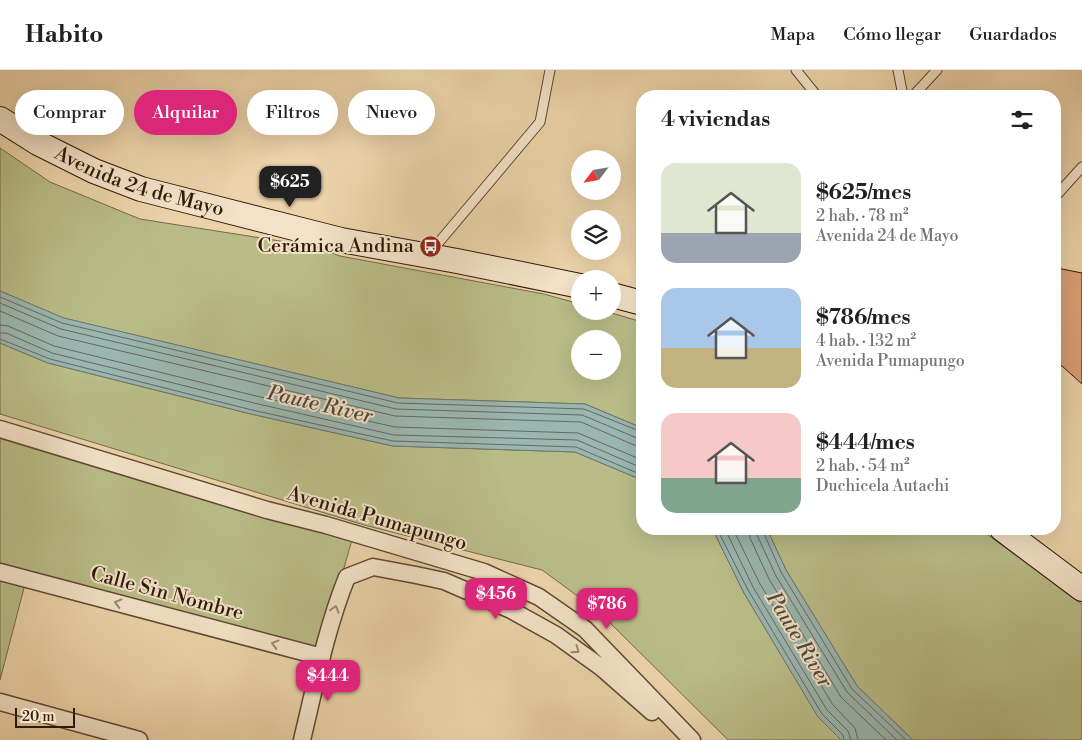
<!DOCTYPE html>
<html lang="es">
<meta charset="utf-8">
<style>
body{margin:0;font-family:"Libre Bodoni",serif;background:#f6f6f6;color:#202124;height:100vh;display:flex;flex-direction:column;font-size:19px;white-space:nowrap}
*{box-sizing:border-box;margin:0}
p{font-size:16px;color:#757577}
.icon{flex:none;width:28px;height:28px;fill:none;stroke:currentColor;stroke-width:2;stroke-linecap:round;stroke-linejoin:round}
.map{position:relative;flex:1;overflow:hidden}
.side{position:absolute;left:636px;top:20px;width:425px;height:445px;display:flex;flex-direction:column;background:#fff;border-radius:20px;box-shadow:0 5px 20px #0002}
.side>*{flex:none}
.banner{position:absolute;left:15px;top:20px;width:475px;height:45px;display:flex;gap:10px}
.needle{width:32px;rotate:239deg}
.fabs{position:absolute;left:571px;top:80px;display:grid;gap:10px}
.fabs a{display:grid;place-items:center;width:50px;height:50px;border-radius:50%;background:#fff;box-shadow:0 5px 20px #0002;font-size:25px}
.scale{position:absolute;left:15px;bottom:12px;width:60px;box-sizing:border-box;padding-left:5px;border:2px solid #31190b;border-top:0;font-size:14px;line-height:18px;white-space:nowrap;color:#31190b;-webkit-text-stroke:4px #f3e2c7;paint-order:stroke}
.price{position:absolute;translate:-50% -42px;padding:0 11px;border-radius:10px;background:#db2777;color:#fff;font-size:16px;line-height:32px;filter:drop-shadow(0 1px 2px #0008)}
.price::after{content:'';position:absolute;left:50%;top:30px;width:15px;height:11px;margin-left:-8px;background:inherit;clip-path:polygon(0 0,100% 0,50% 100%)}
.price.current{background:#222;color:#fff}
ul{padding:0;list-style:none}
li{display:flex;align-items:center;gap:15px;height:125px;padding:0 25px}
li span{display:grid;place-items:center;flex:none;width:140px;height:100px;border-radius:15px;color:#555}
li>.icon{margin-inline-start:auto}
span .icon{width:60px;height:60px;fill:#fffc;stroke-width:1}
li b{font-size:21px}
h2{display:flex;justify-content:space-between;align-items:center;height:60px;padding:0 25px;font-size:21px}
.pill{padding:0 18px;border-radius:22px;background:#fff;box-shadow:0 5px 20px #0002;font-size:18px;line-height:45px}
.pill.current{background:#db2777;color:#fff}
header{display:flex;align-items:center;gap:30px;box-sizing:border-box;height:70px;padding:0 25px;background:#fff;border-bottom:1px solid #e0e0e0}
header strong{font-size:24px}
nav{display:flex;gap:28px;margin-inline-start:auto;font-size:18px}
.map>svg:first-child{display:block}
.green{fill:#b9bc87;stroke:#756a49;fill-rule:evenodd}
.water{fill:#9ab6b0;stroke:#70776e}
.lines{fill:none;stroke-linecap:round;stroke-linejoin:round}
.shore{stroke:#66685e;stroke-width:1}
.building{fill:#dc9f74;stroke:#31190b}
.service-casing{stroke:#604832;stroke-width:11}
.minor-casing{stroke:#604832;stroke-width:19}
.secondary-casing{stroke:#31190b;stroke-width:26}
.service{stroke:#f3e2c7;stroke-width:9}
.minor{stroke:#f3e2c7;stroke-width:16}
.secondary{stroke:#f3e2c7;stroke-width:24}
.oneway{stroke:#9c8872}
.labels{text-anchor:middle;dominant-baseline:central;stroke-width:4;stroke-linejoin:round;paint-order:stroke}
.street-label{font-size:20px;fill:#31190b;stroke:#f3e2c7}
.poi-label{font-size:20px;fill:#31190b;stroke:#f3e2c7;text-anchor:end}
.water-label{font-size:21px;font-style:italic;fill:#50483d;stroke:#f3e2c7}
</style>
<header>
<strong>Habito</strong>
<nav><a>Mapa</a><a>Cómo llegar</a><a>Guardados</a></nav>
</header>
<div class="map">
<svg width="1082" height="670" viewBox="0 0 1082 670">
<rect width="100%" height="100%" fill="#ecd3a9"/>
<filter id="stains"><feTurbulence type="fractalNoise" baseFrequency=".004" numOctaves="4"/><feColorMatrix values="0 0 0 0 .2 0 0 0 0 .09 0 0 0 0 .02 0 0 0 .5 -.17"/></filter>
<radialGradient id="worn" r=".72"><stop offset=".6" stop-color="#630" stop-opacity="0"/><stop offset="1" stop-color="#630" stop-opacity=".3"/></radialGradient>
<path class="green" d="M0,78L50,112L140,149L312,176L340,186L544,224L580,234V241H605L642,252V358L585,334L399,328L63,248L0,221ZM580,269H612V301H580Z
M0,273L48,293L251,344L393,376L575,382L642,410V459H710L714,462L744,523L816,643L842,670H728L598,541L542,500L364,455L0,344Z
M0,360L353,466L320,583L0,496Z
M767,459H980L1082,534V670H913L857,616L786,500Z
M0,507L25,514L0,610Z"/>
<path class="water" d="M0,221L64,248L399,328L585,334L642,358V410L575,382L393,376L251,344L48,293L0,273Z
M710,459H767L786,500L857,616L913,670H841L818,647L744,523L714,462Z"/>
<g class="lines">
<path class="shore" d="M0,227L62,253L398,333L584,339L642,362
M0,233L61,259L396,339L582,345L637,368L642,369
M0,241L58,266L395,346L581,352L634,375L642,376
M0,255L8,256L54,276L256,326L395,357L578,363L642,390
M0,263H6L52,283L254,333L394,365L577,370L642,398
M0,269L50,289L252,340L393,371L576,377L642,405
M717,459L748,520L822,644L843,665L844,670
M725,459L753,517L827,640L848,661L851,670
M733,459L760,514L833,635L855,658L858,670
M749,459L750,468L769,509L841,627L886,670
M756,459L757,465L776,506L847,622L897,670
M762,459L781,502L852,619L906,670"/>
</g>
<path class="building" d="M1057,198L1082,203V314L1062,296L1055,295V212Z"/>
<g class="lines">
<defs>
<path id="service" d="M796,0L817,26
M898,0L903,26
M913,26L937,0
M1055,127L1082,97
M429,184L540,52L550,0"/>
<path id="minor" d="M0,359L267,440L326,455L484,502L539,527L585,559L692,670
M0,502L322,587
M0,632L139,670
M302,670C315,616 326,559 347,507L373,497L416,505L444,511L511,540L556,565L602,598L652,642"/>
<g id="secondary">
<path id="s1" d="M0,49L38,73L94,101L141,119L341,170L457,191L580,216"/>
<path d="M612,225L642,233"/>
<path d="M1002,459L1082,519"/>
</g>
</defs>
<use href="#service" class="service-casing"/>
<use href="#minor" class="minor-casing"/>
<use href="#secondary" class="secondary-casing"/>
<use href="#service" class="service"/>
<use href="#minor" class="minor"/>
<use href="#secondary" class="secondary"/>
</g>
<defs><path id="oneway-chevron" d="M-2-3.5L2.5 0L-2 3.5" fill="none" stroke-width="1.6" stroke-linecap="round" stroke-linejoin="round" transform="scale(1.25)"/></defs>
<g class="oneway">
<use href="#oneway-chevron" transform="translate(118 533) rotate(-165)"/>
<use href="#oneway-chevron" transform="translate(335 539) rotate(-74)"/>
<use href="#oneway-chevron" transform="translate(275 574) rotate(-165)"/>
<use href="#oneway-chevron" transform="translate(576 580) rotate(35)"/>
</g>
<defs>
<symbol id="bus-disc" viewBox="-11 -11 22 22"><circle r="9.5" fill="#8f2418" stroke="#f3e2c7"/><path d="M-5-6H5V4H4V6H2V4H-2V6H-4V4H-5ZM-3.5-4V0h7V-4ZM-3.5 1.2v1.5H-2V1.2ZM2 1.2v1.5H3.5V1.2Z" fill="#fff"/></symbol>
</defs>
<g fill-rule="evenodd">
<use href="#bus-disc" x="418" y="164" width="25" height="25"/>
</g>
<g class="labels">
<g class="street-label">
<text stroke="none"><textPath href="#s1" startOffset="154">Avenida 24 de Mayo</textPath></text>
<text transform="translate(377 449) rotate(16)">Avenida Pumapungo</text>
<text transform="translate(167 524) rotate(15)">Calle Sin Nombre</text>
</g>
<g class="poi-label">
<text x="414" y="176">Cerámica Andina</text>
</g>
<g class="water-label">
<text transform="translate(320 335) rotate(13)">Paute River</text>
<text transform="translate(799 570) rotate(59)">Paute River</text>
</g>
</g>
<rect width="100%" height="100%" filter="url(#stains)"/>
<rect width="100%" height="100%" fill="url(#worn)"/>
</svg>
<div class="fabs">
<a><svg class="needle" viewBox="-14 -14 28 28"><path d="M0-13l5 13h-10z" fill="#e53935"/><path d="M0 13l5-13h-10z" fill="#757577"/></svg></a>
<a><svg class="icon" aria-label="layers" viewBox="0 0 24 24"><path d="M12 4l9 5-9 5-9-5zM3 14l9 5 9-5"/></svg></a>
<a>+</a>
<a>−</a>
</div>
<div class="scale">20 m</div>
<b class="price current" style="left:290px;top:138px">$625</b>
<b class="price" style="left:496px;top:550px">$456</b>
<b class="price" style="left:607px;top:560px">$786</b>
<b class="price" style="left:328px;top:632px">$444</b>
<div class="banner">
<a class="pill">Comprar</a>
<a class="pill current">Alquilar</a>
<a class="pill">Filtros</a>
<a class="pill">Nuevo</a>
</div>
<section class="side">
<h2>4 viviendas<svg class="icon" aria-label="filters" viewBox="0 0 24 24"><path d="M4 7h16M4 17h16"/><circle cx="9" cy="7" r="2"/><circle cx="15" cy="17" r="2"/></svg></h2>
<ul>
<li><span style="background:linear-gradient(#dfe7d0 70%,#9aa5b1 0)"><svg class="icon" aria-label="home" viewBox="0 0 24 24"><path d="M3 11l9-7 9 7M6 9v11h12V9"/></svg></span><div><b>$625/mes</b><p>2 hab. · 78 m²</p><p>Avenida 24 de Mayo</p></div></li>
<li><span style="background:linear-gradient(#a9c7e8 60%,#c2b280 0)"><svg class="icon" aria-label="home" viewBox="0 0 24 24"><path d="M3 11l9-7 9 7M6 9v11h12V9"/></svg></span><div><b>$786/mes</b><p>4 hab. · 132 m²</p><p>Avenida Pumapungo</p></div></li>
<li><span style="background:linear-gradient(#f6c9c9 65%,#7fa58c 0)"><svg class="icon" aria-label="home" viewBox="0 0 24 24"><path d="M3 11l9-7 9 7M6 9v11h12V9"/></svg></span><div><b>$444/mes</b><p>2 hab. · 54 m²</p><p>Duchicela Autachi</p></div></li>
</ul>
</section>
</div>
